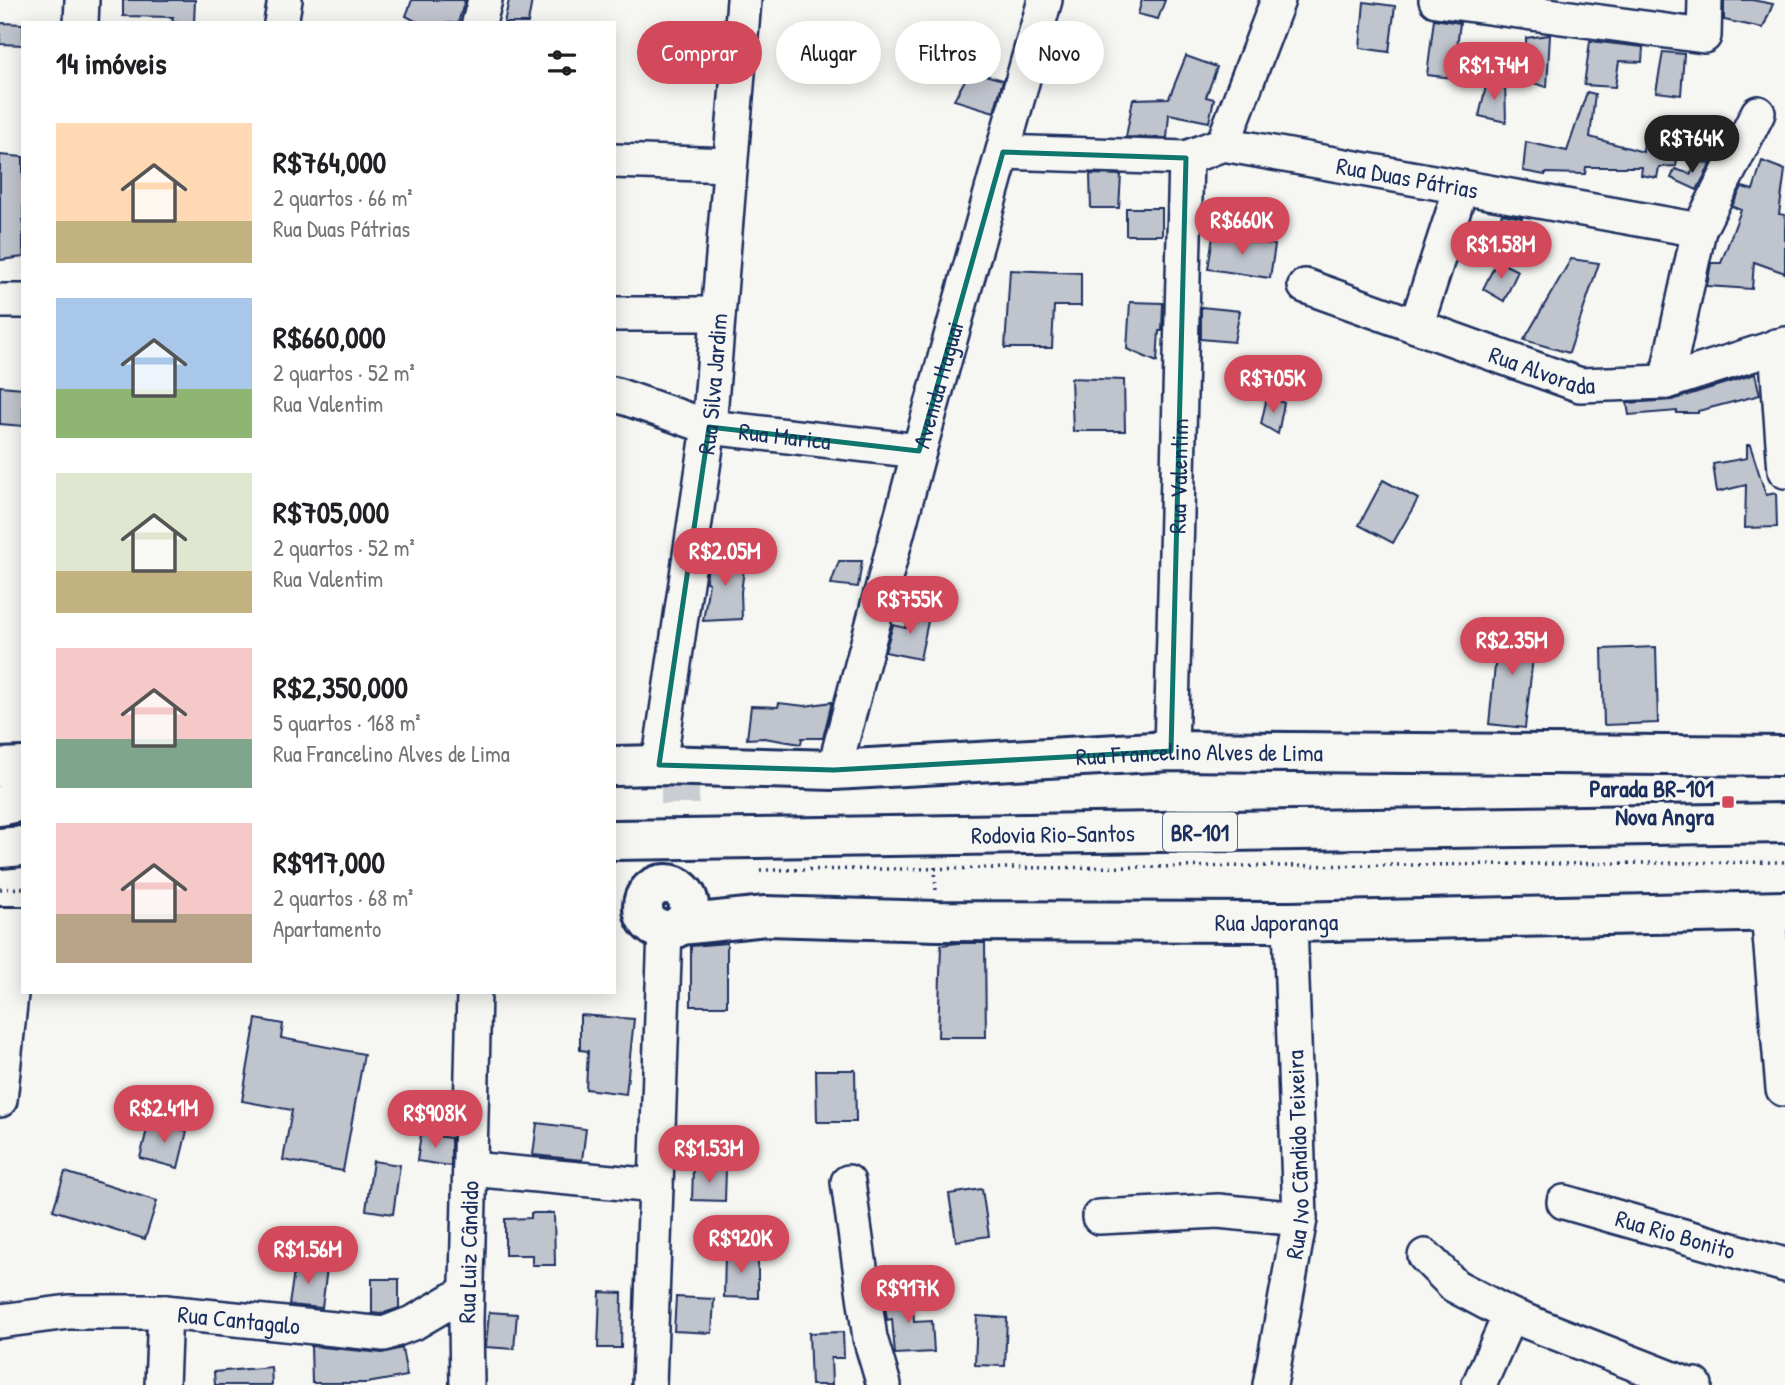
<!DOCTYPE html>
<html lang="pt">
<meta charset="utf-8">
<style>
body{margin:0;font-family:"Patrick Hand",sans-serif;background:#f6f6f6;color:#202124;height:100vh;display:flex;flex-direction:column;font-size:26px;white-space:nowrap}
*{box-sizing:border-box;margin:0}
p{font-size:23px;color:#757577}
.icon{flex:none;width:38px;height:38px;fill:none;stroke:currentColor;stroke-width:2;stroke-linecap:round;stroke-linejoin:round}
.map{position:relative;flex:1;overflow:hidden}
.details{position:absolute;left:21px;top:21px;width:595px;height:973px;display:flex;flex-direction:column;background:#fff;border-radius:0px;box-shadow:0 4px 18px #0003}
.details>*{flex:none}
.hud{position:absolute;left:637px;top:21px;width:665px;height:63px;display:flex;gap:14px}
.price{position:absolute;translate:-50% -60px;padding:0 16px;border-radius:24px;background:#d1495b;color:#fff;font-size:23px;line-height:46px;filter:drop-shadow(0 2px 4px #0008)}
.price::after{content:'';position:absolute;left:50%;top:42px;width:21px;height:16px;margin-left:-10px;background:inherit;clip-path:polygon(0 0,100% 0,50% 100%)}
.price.current{background:#222;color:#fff}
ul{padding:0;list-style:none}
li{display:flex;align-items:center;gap:21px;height:175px;padding:0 35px}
li span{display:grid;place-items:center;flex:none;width:196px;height:140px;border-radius:0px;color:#555}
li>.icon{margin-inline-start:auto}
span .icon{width:84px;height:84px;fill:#fffc;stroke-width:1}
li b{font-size:30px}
h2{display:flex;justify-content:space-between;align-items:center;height:84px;padding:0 35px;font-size:30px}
.chip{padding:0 24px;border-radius:32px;background:#fff;box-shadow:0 4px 18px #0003;font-size:24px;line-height:63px}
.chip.current{background:#d1495b;color:#fff}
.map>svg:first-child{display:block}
.building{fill:#c0c4cd;stroke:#1b2f5e;stroke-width:2}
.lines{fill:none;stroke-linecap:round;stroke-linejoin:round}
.major-tunnel{stroke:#caced4;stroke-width:38;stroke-dasharray:38 19;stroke-linecap:butt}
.minor-casing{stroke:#1b2f5e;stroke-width:38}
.major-casing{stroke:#1b2f5e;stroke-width:44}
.highway-casing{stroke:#1b2f5e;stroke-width:44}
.path{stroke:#1b2f5e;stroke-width:3.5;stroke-dasharray:2 5;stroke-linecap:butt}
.minor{stroke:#f6f6f2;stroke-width:33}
.major{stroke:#f6f6f2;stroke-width:38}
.highway{stroke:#f6f6f2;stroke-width:38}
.marked{fill:none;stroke:#0f766e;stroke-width:5;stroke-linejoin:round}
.poi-dot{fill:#d1495b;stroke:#f6f6f2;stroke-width:2.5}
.labels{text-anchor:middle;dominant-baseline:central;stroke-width:6;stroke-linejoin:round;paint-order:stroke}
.shield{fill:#f6f6f2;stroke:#5d6b8a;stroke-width:2}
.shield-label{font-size:23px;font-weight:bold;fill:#1b2f5e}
.street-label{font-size:24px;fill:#1b2f5e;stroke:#f6f6f2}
.poi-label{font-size:24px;font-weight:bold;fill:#1b2f5e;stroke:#f6f6f2;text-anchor:end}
</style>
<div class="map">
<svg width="1785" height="1385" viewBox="0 0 1785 1385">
<rect width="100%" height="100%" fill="#f6f6f2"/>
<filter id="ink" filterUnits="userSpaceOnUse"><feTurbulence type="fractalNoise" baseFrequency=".0143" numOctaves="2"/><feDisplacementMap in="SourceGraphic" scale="14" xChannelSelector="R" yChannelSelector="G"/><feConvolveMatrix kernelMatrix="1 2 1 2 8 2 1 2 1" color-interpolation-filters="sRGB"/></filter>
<g filter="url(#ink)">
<path class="building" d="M123,0H195L194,23L172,22L173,17L123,16Z
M412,0H465L458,23H419L406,16Z
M509,0H532L528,23H504Z
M1142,0H1165L1158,19L1138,14Z
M1724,0H1752L1773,4L1763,28L1724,20Z
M1364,2L1395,6L1389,52L1360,48Z
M1434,19L1460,23L1453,78L1427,75Z
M0,23L23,24V45L0,44Z
M659,31L721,41L716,71L654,60Z
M1550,35L1547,87L1526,81V38Z
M1590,41L1643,47L1642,62L1619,61L1615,87L1584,85Z
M1663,52L1684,54L1681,95L1656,92Z
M1186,56L1217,67L1206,97L1214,99L1209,122L1169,114L1167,138L1126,137L1133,99L1169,98Z
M970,71L1003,80L994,112L954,100Z
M1487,82L1505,83L1506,122L1479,116Z
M1587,92L1595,94L1590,137L1643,152L1644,140L1666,137L1661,157L1677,161L1676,166L1659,167L1657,178L1641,175L1642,167H1586L1585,174L1545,173V175L1523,171L1526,142L1567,151Z
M0,155L23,157V257L0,260Z
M1762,161L1785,170L1779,214L1785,215V273L1754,262L1752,289L1707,286L1711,263H1721L1741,210L1732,206L1742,187L1753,190Z
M1695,162L1711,163L1697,190L1671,178L1675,169L1691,174Z
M1090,174L1121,175L1119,208H1091Z
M1126,208H1162V235H1126Z
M1502,214L1522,218L1520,227L1499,222Z
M1213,236L1275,245L1270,278L1208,269Z
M1571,259L1599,263L1569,353L1524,340Z
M1497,261L1518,271L1504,301L1483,289Z
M1010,270L1081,273V306H1054L1052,348H1005Z
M1130,302L1163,303L1162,331H1159L1157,362L1127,349Z
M1201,307L1240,311L1234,342L1201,339Z
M1755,374L1760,395L1698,411V413H1677V411L1629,415L1627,403L1672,400Z
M1071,378L1124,380L1125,431H1073Z
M0,386L23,388V426L0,424Z
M1267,397L1284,403L1278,434L1261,424Z
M1747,445H1750L1766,495L1776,493L1777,527L1745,528L1746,485L1717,492L1713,464L1747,458Z
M1383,480L1418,499L1393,543L1359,525Z
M746,555L741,592L742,619L703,621L709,583L706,582L709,556Z
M839,561H862L858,587L831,584Z
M911,608L930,612L920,659L885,652L893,625L906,628Z
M1499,627L1536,631L1525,728L1489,724Z
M1656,647L1658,723L1604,725L1602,649Z
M832,702L823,738H802L801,744L764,738L747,739L751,706L778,707L779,703L805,706Z
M727,943V1006H691V946Z
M958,943H985L986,1037H938L941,945Z
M580,1015L634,1019L626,1094L586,1089L588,1051L580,1050Z
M256,1019L283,1024L281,1038L364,1054L343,1171L283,1160L292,1110L242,1101Z
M816,1070H855L856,1122H817Z
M149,1121L187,1131L178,1168L140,1158Z
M537,1123L586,1129L582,1160L533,1155Z
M421,1134L451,1138V1166L417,1161Z
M373,1161L400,1165L393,1214L366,1210Z
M693,1168L726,1169L725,1201L692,1200Z
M65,1172L157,1201L145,1239L53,1210Z
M982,1189L989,1236L956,1241L949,1194Z
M531,1213H554L555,1265H532V1255H505V1219L531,1218Z
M725,1252H758V1298L724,1297Z
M295,1264L327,1268L322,1308L289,1305Z
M372,1279H399V1308L381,1314L372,1313Z
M912,1290L914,1322L932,1321L934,1352L895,1354L892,1319L887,1320L883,1292Z
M600,1292L622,1293L621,1348H598Z
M676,1297L714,1299L712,1333L674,1331Z
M489,1312L517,1314L514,1349L486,1347Z
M977,1316L1007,1318L1005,1366L975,1365Z
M843,1332L844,1358H831L832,1385H811L809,1333Z
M311,1346L382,1353L402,1348L407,1376L367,1383H312Z
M271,1367L272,1385H215L214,1372Z"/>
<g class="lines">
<path class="major-tunnel" d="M680,766V889"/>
<defs>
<g id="minor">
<path d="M1436,0L1704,36L1705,0"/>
<path d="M81,23L82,0"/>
<path d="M281,23L285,0"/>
<path d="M479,23L485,0"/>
<path d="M1223,144L1278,0"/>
<path id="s1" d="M1003,152L1186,158L1223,144L1699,230L1666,382"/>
<path d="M614,161L730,165"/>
<path d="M1699,230L1758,113"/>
<path id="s2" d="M1305,286L1580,385L1666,382L1785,344"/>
<path d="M0,301H23"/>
<path d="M614,314H718"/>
<path d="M1416,326L1461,188"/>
<path d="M1776,346L1785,471"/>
<path id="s3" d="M614,394L709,427L919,451"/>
<path id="s4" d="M1171,751L1186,158"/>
<path id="s5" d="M659,765L709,427L744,0"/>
<path id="s6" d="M834,770L919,451L1045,0"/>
<path d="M1768,912L1783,1089"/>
<path d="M0,1100L18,927"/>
<path d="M470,1169L656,1186"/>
<path d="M848,1182L870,1338L884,1385"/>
<path id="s7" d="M1564,1202L1785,1265"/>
<path d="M1099,1217L1218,1211L1300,1219"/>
<path d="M1425,1256L1455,1286L1510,1315L1689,1385H1695"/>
<path id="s8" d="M0,1321L69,1312H165L384,1334L415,1322L466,1292"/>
<path d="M162,1385L165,1312"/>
<path id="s9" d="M467,1385L466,1322L474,992"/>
<path d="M649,1385L665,930"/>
<path id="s10" d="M1270,1385L1300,1219L1290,922"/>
<path d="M1479,1385L1510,1315"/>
</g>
<g id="major">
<path id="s11" d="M614,766L659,765L834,770L1171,751L1785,756"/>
<path d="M0,768L23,767"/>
<circle cx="666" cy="907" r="23"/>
<path id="s12" d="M680,925L766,916L937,921L1290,922L1785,911"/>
<path d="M0,927H23"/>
</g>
<g id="highway">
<path d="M0,806L23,801"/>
<path id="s13" d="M614,840L1785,823"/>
<path d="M0,848L23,846"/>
</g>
</defs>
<use href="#minor" class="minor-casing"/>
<use href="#major" class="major-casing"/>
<use href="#highway" class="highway-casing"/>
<path class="path" d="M935,867L936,891
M760,870L1785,862
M0,889L23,888"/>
<use href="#minor" class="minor"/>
<use href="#major" class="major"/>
<use href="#highway" class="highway"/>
</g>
</g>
<path class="marked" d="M1003,152L1186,158L1171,751L834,770L659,765L709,427L919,451Z"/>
<rect class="poi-dot" x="1721" y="795" width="14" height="14" rx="3.5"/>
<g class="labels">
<rect class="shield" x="1163" y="812.5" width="74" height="39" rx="5"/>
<g class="shield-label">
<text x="1200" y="832">BR-101</text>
</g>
<g class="street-label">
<text stroke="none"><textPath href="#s1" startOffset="410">Rua Duas Pátrias</textPath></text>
<text stroke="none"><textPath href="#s2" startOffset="252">Rua Alvorada</textPath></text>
<text stroke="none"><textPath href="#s5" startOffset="385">Rua Silva Jardim</textPath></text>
<text stroke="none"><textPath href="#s6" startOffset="399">Avenida Itaguai</textPath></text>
<text stroke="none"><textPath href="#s3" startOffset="177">Rua Marica</textPath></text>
<text stroke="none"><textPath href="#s4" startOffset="275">Rua Valentim</textPath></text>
<text stroke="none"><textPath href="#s11" startOffset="586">Rua Francelino Alves de Lima</textPath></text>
<text stroke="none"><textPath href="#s13" startOffset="439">Rodovia Rio-Santos</textPath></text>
<text stroke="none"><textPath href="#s12" startOffset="597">Rua Japoranga</textPath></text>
<text stroke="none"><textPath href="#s10" startOffset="233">Rua Ivo Cãndido Teixeira</textPath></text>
<text stroke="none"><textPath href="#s7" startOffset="116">Rua Rio Bonito</textPath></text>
<text stroke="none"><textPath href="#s9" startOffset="133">Rua Luiz Cândido</textPath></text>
<text stroke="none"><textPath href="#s8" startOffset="240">Rua Cantagalo</textPath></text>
</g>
<g class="poi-label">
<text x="1714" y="788">Parada BR-101<tspan x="1714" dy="28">Nova Angra</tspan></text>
</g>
</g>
</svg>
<b class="price" style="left:1494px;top:102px">R$1.74M</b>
<b class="price current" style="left:1692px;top:175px">R$764K</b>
<b class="price" style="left:1242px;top:257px">R$660K</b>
<b class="price" style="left:1501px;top:281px">R$1.58M</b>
<b class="price" style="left:1273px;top:415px">R$705K</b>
<b class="price" style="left:725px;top:588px">R$2.05M</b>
<b class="price" style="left:910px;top:636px">R$755K</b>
<b class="price" style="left:1512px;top:677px">R$2.35M</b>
<b class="price" style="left:164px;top:1145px">R$2.41M</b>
<b class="price" style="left:435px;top:1150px">R$908K</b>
<b class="price" style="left:709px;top:1185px">R$1.53M</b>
<b class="price" style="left:741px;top:1275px">R$920K</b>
<b class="price" style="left:308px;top:1286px">R$1.56M</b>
<b class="price" style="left:908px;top:1325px">R$917K</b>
<div class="hud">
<a class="chip current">Comprar</a>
<a class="chip">Alugar</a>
<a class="chip">Filtros</a>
<a class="chip">Novo</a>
</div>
<section class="details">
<h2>14 imóveis<svg class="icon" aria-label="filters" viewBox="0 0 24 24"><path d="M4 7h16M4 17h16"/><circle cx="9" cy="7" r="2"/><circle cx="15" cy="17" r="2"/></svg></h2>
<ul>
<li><span style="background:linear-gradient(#ffd9b3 70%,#c2b280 0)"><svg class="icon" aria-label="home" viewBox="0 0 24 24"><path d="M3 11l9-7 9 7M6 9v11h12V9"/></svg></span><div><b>R$764,000</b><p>2 quartos · 66 m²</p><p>Rua Duas Pátrias</p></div></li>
<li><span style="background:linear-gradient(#a9c7e8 65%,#8fb573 0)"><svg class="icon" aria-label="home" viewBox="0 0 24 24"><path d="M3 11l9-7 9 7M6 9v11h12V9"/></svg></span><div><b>R$660,000</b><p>2 quartos · 52 m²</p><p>Rua Valentim</p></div></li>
<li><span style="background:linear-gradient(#dfe7d0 70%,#c2b280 0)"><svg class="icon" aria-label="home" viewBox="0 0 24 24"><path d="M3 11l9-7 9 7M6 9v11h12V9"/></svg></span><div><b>R$705,000</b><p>2 quartos · 52 m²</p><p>Rua Valentim</p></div></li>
<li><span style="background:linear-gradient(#f6c9c9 65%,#7fa58c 0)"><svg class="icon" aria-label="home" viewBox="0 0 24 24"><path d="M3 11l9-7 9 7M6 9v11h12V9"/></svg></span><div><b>R$2,350,000</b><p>5 quartos · 168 m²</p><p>Rua Francelino Alves de Lima</p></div></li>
<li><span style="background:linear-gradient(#f6c9c9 65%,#b9a48a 0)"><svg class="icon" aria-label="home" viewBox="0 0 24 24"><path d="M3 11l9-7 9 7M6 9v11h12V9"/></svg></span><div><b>R$917,000</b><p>2 quartos · 68 m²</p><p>Apartamento</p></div></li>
</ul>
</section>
</div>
